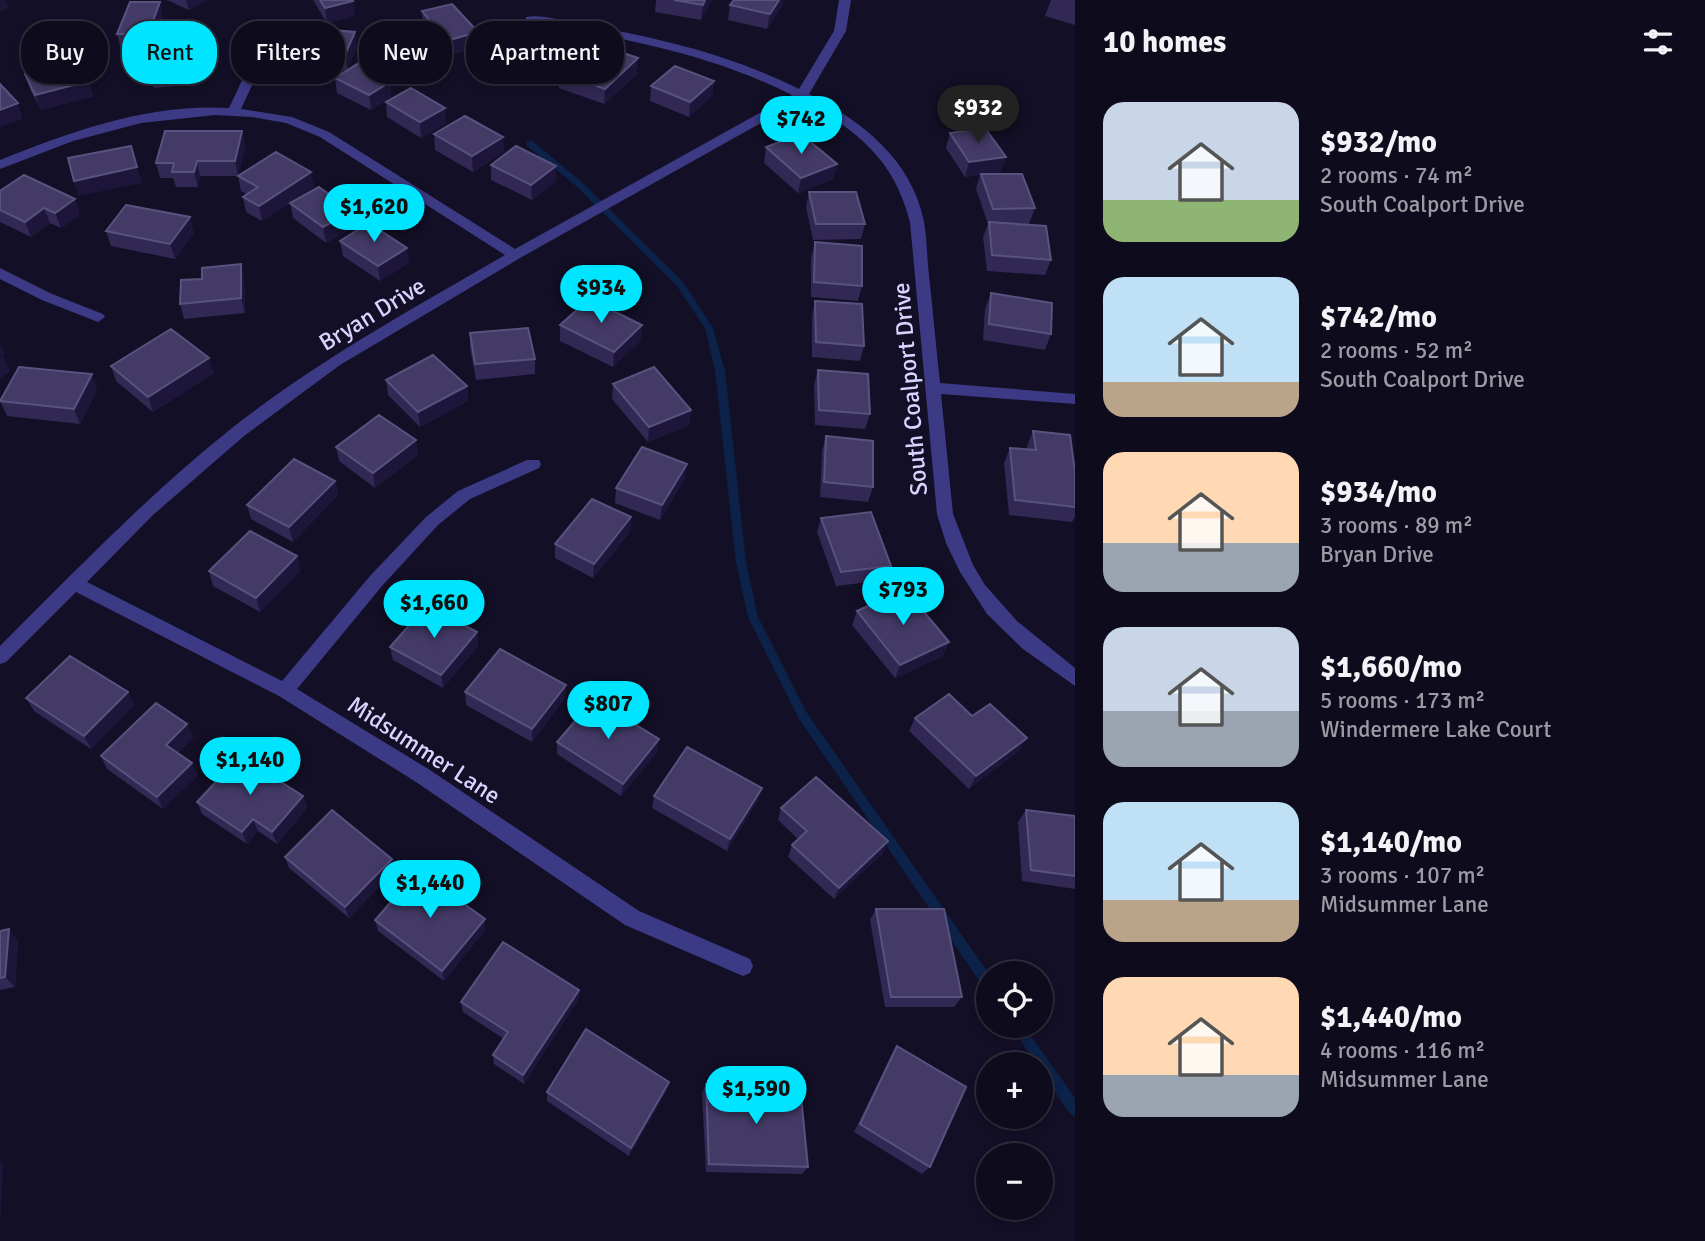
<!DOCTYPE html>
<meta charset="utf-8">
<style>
body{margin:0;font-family:Signika,sans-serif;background:#1c1929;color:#f1f3f6;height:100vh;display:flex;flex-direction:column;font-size:26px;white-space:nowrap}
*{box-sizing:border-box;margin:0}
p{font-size:23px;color:#9b9ba3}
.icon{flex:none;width:38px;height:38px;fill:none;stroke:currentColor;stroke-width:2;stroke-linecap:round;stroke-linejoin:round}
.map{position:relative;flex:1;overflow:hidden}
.side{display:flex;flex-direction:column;background:#0e0b1c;width:630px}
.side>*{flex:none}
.hud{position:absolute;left:21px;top:21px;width:665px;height:63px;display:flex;gap:14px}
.tools{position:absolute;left:976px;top:961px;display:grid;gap:14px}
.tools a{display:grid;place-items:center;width:77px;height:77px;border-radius:50%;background:#0e0b1c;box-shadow:0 4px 10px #0003,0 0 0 2px #2e2b3b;font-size:35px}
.price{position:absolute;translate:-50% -60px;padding:0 16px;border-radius:24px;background:#00e5ff;color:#111;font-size:23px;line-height:46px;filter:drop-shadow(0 2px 4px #0008)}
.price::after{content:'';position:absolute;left:50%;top:42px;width:21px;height:16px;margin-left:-10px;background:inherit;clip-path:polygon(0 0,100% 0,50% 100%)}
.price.on{background:#222;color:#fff}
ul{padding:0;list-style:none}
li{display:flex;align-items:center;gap:21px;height:175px;padding:0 28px}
li span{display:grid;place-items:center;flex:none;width:196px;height:140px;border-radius:21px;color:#555}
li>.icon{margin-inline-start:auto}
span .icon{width:84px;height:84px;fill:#fffc;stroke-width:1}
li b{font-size:30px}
h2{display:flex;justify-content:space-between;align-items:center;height:84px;padding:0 28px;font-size:30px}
.chip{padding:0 24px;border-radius:28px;background:#0e0b1c;box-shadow:0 4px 10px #0003,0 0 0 2px #2e2b3b;font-size:24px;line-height:63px}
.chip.on{background:#00e5ff;color:#111}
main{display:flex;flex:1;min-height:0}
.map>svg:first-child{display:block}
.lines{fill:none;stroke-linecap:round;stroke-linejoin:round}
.stream{fill:#0c2248;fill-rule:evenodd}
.street{fill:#3d3a85;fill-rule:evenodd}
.wall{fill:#312854}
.shaded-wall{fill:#1d163a}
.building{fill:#433a66;stroke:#5a527e;stroke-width:2}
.labels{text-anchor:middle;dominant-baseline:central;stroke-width:5;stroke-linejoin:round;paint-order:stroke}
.street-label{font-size:24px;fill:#d9d4ff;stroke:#130f26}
</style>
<main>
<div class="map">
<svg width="1075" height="1241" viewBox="0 0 1075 1241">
<rect width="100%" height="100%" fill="#130f26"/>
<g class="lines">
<path class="stream" d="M526,141H532L582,182L683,282L713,328L725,371L746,562L758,617L807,713L989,974V991L985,989L799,719L748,617L736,562L715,371L705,328L677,286L576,186L526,145Z
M1011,1026H1024L1075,1098V1116L1070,1114L1041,1072V1064H1036Z"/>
<path class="street" d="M839,0H851L846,31L809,94C862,121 912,160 924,222C927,239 927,258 929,276C933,311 936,347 940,383L1075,394V404L941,394L953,514L973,565L985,585L1017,621L1075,668V686L1023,649L987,614L960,572L946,543L937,514L910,222C894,159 857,130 802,100L520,258L340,365L244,436L153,515L87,582L282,681L370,576L426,517L458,491L527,460H539L541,464L539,468L470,499L438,525L382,586L297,689L430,770L639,911L750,959L753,966L750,973L743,976L625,925L416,782L279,696L76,592L6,662L0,664V646C75,571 149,494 232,428C317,361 412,309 505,255L320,137L286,123L252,117L215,115L141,123L73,141L0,169V160C72,131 150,103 229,108L255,53L244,27L250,24L256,27L267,53L241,109L292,117L329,132L515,249L792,95C709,53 621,38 530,22L526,21V17C542,14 563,21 579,24C656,37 729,54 799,89L834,31Z
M0,268L52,294L103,314L105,317L98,322L42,300L0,279Z"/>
</g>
<path class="wall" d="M167,0H206L189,10Z
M313,0H352L355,16L327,23Z
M656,0H712L701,20L655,12Z
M734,0H783L782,6L767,29L728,20L730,5Z
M1051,0H1075V25L1045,16Z
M422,11L478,32V47L447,56L423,26Z
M163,17L153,45L180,42L184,57L185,85L154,88L150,73V49H121L117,34Z
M357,47L347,70L312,67L309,52Z
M548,54V69L527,86L483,70L482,55Z
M389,69L391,97L371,110L337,93L335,78Z
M559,72L637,74L604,104L559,88Z
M25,74L89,81L93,96L41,110L30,89Z
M714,81L712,96L689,117L650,101L651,86Z
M386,102L446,123L421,138L387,117Z
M242,131L245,146L238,176L314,187L262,221L246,212L243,197L247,194L241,191L238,176H200L198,187H176L173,178H160L156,163Z
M950,133L1006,157L1000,172L990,174L1035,208L1029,224H1016L1051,260L1045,275L987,271L983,237L988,224L976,189L980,175L965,177L946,148Z
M434,134L503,137L504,152L473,172L435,150Z
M766,147L837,164L833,179L798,193L764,163Z
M491,165L556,181L532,200L491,180Z
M0,191L80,214L61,228L50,223L31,237L0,222Z
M809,192L865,224L861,239L813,240L806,207Z
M290,203L353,211L355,226L326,243L293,218Z
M106,231L194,233L175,259L111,246Z
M340,241L409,263L380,281L343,256Z
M815,242L862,286L858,301L811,297V258Z
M241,264L244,279L245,313L184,319L180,304L202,279Z
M991,293L1051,334L1045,350L983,340L985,309Z
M815,301L864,346L860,361L812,357V316Z
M560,325L641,340L613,367L560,341Z
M470,333L535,359V374L476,380L470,348Z
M111,366L214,373L153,412L116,381Z
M818,370L870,414L865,429L815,425L814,385Z
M386,380L467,386L468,401L420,427L388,395Z
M613,384L691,410L689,425L648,442L612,399Z
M97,390L80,424L7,416L0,401Z
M1033,431L1075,472V517L1072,522L1009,515L1004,463L1010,448L1027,450V446Z
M826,436L873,487L868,502L820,497L822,451Z
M336,447L418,455L375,488L339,461Z
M685,479L660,520L615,503L616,488Z
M335,481L338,495L293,542L251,519L247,505Z
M631,517L630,532L593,578L555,558V544Z
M821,518L891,566L886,580L836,586L817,532Z
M297,556L300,571L260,612L213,586L209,571Z
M857,611L949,642L943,656L895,678L852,625Z
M477,632L478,646L443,688L393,660L390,647Z
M128,692L134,705L91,749L34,711L26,698Z
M465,692L565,698L532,742L466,705Z
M972,716L1019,751L969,789L909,731L915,718Z
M187,724L193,737L178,752L198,775L163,809L107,769L101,756Z
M557,742L657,752L621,796L557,754Z
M303,796L307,808L277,844L258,831L247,844L202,814L197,802Z
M654,796L758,800L727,851L652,808Z
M781,808L883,853L834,899L788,857L792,845L798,839L778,820Z
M1026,810L1075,816V889L1022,881L1018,822Z
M285,857L392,859L395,870L349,918L289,868Z
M876,909L962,997L954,1007H885L870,920Z
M485,919V930L444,981L378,931L375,920Z
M0,931L18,940L15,987L0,990Z
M579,990L578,1000L524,1084L494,1064L493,1055L504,1039L463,1012L461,1002Z
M897,1046L930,1167L922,1174L854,1132L891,1056Z
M706,1084L808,1167L802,1174L706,1172L702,1093Z
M667,1090L629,1156L547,1101V1092Z"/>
<path class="shaded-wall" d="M0,0H6L9,7L0,12Z
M186,0H206L189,10Z
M705,0H712L701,20L703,5Z
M779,0H783L782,6L767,29L770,14Z
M353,1L355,16L327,23L325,8Z
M160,2L163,17L151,49L148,34Z
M355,32L357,47L347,70L345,55Z
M478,32V47L447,56L446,41Z
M180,42L184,57L185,85L181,70Z
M548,54V69L527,86V71Z
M638,58L637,74L604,104L605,89Z
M389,69L391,97L371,110L369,95L377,76Z
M89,81L93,96L41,110L35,95Z
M714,81L712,96L689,117L690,102Z
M18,103L23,119L0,127V110Z
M445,108L446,123L421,138L420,122Z
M242,131L245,146L238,176L235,161Z
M503,137L504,152L473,172L472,156Z
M1006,157L1000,172L965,177L969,162Z
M197,161L200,176L198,187L194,172Z
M837,164L833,179L798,193L801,178Z
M556,166V181L532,200L531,185Z
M137,167L142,183L79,196L74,181Z
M311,172L314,187L262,221L259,206Z
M75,199L80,214L61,228L55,213Z
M44,208L50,223L31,237L25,222Z
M353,211L355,226L326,243L323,227Z
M190,217L194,233L175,259L170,244Z
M407,248L409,263L380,281L378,266Z
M241,264L244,279L245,313L241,298Z
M642,325L641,340L613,367L614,352Z
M0,343L5,354L0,358Z
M3,356L10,371L0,379V359Z
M209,358L214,373L153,412L148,397Z
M92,374L97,390L80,424L74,409Z
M467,386L468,401L420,427L418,412Z
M691,410L689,425L648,442L649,427Z
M416,440L418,455L375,488L373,473Z
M687,464L685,479L660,520L662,505Z
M335,481L338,495L293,542L289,527Z
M631,517L630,532L593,578L594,564Z
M297,556L300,571L260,612L256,598Z
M477,632L478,646L443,688L441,675Z
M949,642L943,656L895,678L900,665Z
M566,685L565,698L532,742V729Z
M128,692L134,705L91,749L84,736Z
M187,724L193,737L172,757L166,745Z
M1027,738L1019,751L969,789L976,776Z
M659,739L657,752L621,796L623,784Z
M192,763L198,775L163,809L157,797Z
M762,788L758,800L727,851L730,839Z
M303,796L307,808L277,844L272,832Z
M253,819L258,831L247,844L242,832Z
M888,841L883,853L834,899L839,888Z
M392,859L395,870L349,918L345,907Z
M485,919V930L444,981L442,971Z
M9,929L18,940L15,987L5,977Z
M579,990L578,1000L524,1084L523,1075Z
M669,1082L667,1090L629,1156L631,1148Z
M0,1162L3,1164L0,1230Z"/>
<path class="building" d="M320,0H352L353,1L325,8Z
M674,0H705L703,5Z
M734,0H779L770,14L730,5Z
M130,2H160L148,34H117Z
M452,4L478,32L446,41L422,11Z
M320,29L355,32L345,55L309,52Z
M503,38L548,54L527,71L482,55Z
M180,42L181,70L150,73V45Z
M586,50L607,57L614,50L638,58L605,89L559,72Z
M367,58L389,69L377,76L390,82L369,95L335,78Z
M77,60L89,81L35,95L25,74Z
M675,66L714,81L690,102L651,86Z
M0,84L18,103L0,110Z
M411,88L445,108L420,122L386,102Z
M465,116L503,137L472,156L434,134Z
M985,128L1006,157L969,162L950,133Z
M165,131H242L235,161H197L194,172H172L174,163H156Z
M801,134L837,164L801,178L766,147Z
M131,146L137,167L74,181L68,158Z
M516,146L556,166L531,185L491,165Z
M276,152L311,172L259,206L243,197L258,187L238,176Z
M981,174H1022L1035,208L993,209Z
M24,175L75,199L55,213L44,208L25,222L0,210V191Z
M319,187L353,211L323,227L290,203Z
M809,192H856L865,224H816Z
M126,205L190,217L170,244L106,231Z
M989,222L1046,226L1051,260L992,255Z
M369,223L407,248L378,266L340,241Z
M815,242L862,246V286L814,282Z
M241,264V298L180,304L181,280L202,279V268Z
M991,293L1052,303L1051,334L989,324Z
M589,299L642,325L614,352L560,325Z
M815,301L862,304L864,346L816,342Z
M528,328L535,359L475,364L470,333Z
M171,329L209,358L148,397L111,366Z
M433,355L467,386L418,412L386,380Z
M19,367L92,374L74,409L0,401Z
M654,367L691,410L649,427L613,384Z
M818,370L868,374L870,414L819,410Z
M379,415L416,440L373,473L336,447Z
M1033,431L1070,435L1075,472V507L1015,500L1010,448L1036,450Z
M826,436L873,441V487L824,482Z
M642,447L687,464L662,505L616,488Z
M294,459L335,481L289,527L247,505Z
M592,499L631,517L594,564L555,544Z
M871,512L891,566L841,572L821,518Z
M250,531L297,556L256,598L209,571Z
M905,589L949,642L900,665L857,611Z
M427,605L477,632L441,675L390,647Z
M500,649L566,685L532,729L465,692Z
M70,656L128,692L84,736L26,698Z
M949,694L972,716L990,704L1027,738L976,776L915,718Z
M594,699L659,739L623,784L557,742Z
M156,703L187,724L166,745L192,763L157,797L101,756Z
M687,747L762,788L730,839L654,796Z
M240,756L303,796L272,832L253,819L242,832L197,802Z
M816,777L888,841L839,888L792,845L807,831L781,808Z
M332,810L392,859L345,907L285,857Z
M1026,810L1075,816V876L1031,870Z
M418,871L485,919L442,971L375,920Z
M876,909H944L962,997H891Z
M9,929L5,977L0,978V931Z
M503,942L579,990L523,1075L493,1055L508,1032L461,1002Z
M586,1029L669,1082L631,1148L547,1092Z
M897,1046L966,1087L930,1167L860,1124Z
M706,1084L800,1086L808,1167L709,1164Z"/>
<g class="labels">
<g class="street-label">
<text transform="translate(372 314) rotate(-31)">Bryan Drive</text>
<text transform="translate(910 389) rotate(-95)">South Coalport Drive</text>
<text transform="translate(424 750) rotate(33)">Midsummer Lane</text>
</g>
</g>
</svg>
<div class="tools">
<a><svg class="icon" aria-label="locate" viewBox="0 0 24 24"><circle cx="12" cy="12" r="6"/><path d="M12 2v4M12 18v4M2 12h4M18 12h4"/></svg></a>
<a>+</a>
<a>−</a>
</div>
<b class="price on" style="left:978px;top:145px">$932</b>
<b class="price" style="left:801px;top:156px">$742</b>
<b class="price" style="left:374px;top:244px">$1,620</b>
<b class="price" style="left:601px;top:325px">$934</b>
<b class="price" style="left:903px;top:627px">$793</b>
<b class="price" style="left:434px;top:640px">$1,660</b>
<b class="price" style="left:608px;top:741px">$807</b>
<b class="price" style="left:250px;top:797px">$1,140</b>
<b class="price" style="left:430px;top:920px">$1,440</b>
<b class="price" style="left:756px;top:1126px">$1,590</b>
<div class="hud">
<a class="chip">Buy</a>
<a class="chip on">Rent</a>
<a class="chip">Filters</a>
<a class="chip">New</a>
<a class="chip">Apartment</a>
</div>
</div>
<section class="side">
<h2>10 homes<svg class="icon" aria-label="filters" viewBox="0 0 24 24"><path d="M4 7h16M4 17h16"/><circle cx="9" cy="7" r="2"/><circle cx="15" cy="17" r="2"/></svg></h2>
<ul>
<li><span style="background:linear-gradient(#c9d6e8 70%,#8fb573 0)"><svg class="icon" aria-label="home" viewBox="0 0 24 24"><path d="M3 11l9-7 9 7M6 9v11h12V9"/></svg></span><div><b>$932/mo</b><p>2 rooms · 74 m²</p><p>South Coalport Drive</p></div></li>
<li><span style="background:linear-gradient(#bfe0f5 75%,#b9a48a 0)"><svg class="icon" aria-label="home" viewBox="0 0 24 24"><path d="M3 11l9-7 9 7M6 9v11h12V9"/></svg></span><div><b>$742/mo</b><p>2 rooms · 52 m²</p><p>South Coalport Drive</p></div></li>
<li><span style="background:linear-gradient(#ffd9b3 65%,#9aa5b1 0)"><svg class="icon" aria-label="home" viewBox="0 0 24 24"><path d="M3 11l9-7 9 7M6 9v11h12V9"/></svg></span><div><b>$934/mo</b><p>3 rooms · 89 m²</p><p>Bryan Drive</p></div></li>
<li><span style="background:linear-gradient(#c9d6e8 60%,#9aa5b1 0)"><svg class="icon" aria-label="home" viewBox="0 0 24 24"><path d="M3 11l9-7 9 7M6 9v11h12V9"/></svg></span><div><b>$1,660/mo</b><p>5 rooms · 173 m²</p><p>Windermere Lake Court</p></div></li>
<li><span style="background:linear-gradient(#bfe0f5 70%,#b9a48a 0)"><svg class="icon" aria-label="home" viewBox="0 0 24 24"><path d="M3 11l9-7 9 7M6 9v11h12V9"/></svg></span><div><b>$1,140/mo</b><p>3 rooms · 107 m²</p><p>Midsummer Lane</p></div></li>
<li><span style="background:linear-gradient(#ffd9b3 70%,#9aa5b1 0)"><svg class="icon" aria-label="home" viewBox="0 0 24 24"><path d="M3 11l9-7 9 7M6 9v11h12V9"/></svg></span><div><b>$1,440/mo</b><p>4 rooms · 116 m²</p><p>Midsummer Lane</p></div></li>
</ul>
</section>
</main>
